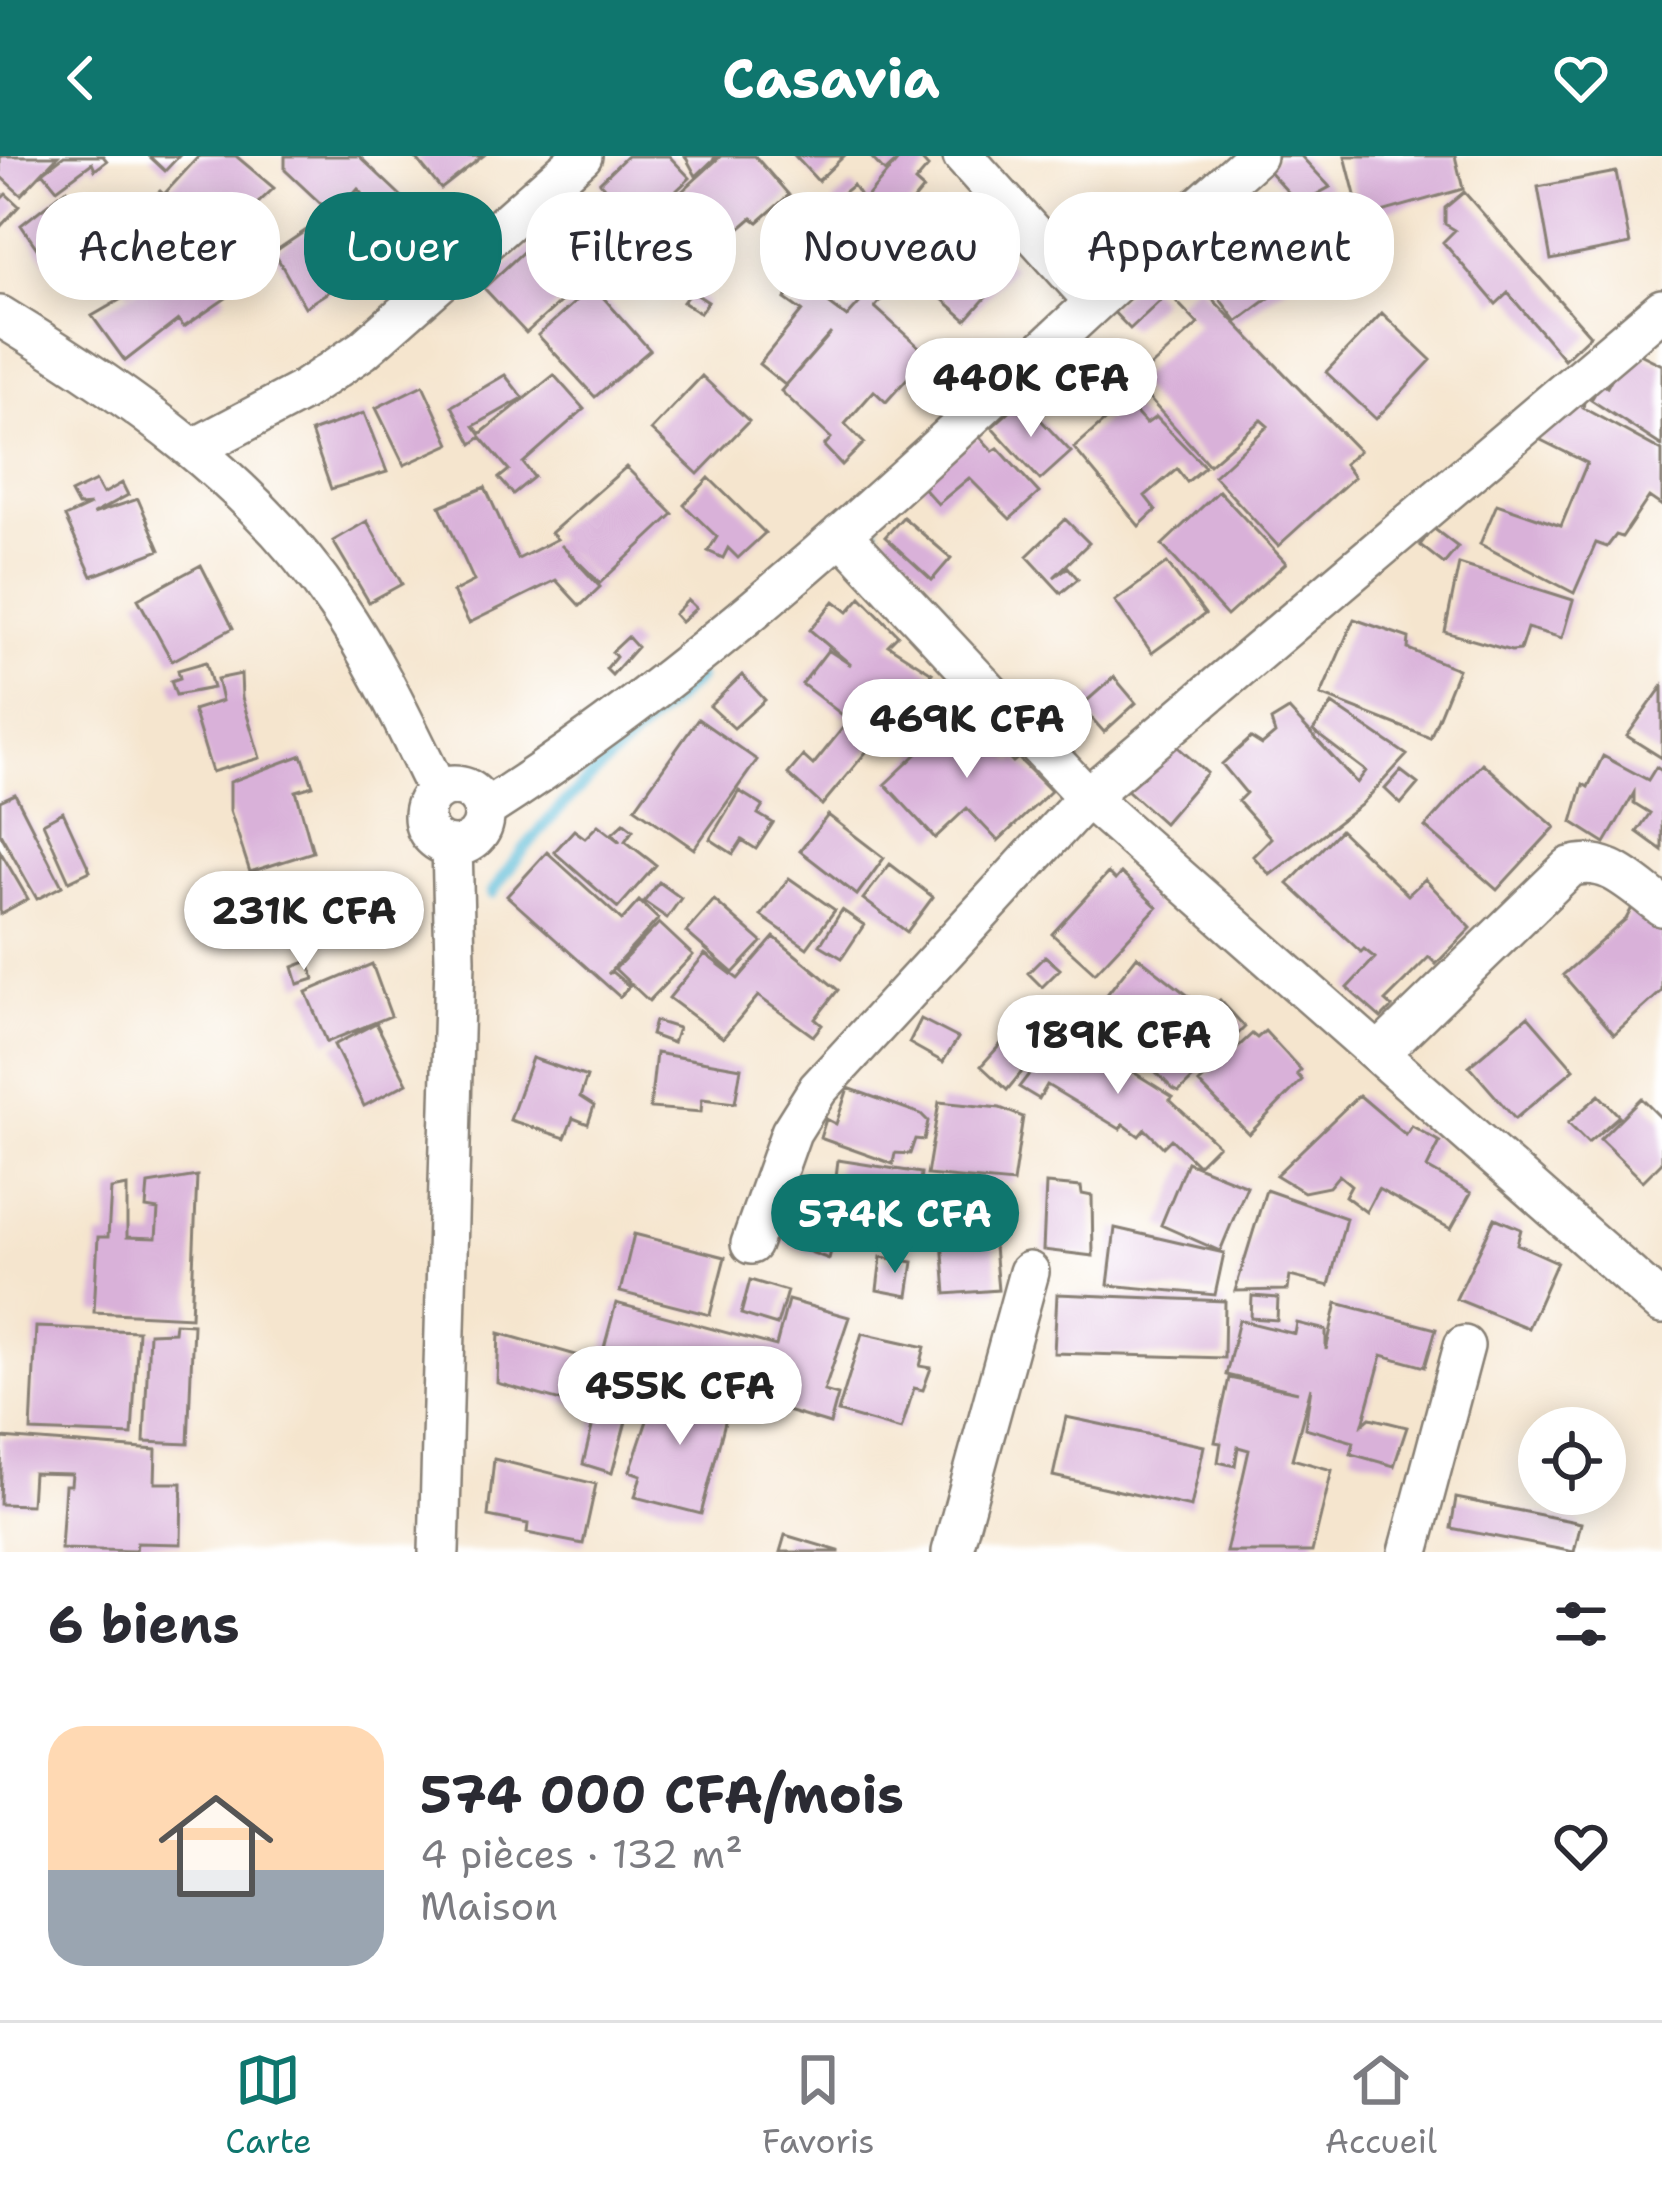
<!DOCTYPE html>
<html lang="fr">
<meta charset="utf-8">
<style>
body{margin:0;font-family:"Shantell Sans",sans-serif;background:#f2f2f3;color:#2b2b33;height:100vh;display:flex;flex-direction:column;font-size:45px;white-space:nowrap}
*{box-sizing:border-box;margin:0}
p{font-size:39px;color:#7c7c81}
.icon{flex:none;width:66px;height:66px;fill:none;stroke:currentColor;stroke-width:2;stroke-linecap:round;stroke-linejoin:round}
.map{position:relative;height:1396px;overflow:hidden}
.side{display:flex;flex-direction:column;background:#fff;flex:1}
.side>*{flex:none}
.top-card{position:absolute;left:36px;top:36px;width:1590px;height:108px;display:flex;gap:24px}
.buttons{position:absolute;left:1518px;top:1251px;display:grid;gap:24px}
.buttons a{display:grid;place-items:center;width:108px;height:108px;border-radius:50%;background:#fff;box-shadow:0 6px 30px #0003;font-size:60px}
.price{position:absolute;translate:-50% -102px;padding:0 27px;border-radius:42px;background:#fff;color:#222;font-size:39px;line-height:78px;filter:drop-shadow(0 3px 6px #0008)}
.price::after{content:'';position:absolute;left:50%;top:72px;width:36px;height:27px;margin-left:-18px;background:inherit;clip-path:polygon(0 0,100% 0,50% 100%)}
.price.active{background:#0f766e;color:#fff}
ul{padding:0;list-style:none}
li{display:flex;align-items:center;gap:36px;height:300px;padding:0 48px}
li+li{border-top:3px solid #e1e1e2}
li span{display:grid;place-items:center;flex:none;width:336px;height:240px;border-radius:36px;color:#555}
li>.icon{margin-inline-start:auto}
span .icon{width:144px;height:144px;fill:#fffc;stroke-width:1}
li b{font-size:51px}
h2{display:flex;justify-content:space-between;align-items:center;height:144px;padding:0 48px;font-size:51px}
.pill{padding:0 42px;border-radius:48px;background:#fff;box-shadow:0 6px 30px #0003;font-size:42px;line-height:108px}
.pill.active{background:#0f766e;color:#fff}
header{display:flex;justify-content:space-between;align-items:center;height:156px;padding:0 48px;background:#0f766e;color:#fff;font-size:54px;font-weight:700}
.dock{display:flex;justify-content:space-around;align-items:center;height:168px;border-top:3px solid #e1e1e2;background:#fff;font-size:33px;color:#7c7c81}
.dock a{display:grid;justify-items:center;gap:6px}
.dock .active{color:#0f766e}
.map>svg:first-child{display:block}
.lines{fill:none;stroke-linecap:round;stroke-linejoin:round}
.stream{stroke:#58bad6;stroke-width:12}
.building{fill:#d9b1d9}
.street-casing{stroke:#888075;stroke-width:44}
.street{stroke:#fff;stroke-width:39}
</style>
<header><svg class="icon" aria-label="back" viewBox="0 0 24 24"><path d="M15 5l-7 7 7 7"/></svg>Casavia<svg class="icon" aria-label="heart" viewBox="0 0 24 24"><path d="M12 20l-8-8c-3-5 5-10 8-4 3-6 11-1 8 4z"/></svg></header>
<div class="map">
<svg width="1662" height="1396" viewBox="0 0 1662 1396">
<rect width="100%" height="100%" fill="#fff"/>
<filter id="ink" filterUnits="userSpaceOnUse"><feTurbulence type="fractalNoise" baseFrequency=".00833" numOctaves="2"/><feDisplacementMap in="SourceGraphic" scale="24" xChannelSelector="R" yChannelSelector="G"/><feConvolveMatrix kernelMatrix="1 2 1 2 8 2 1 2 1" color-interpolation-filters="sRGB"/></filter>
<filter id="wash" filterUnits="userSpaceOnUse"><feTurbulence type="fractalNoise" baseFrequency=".004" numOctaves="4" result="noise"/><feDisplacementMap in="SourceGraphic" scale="48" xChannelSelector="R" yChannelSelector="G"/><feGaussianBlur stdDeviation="2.7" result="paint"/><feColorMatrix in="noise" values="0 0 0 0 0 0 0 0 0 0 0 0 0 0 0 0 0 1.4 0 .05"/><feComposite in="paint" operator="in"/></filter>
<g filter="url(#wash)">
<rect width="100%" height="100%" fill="#f5e5ce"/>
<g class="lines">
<path class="stream" d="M872,360L874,379L945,455
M492,737C549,651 623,592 698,522"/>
</g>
<g id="blocks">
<path class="building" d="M0,0H58L21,39L0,20Z
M64,0H103L107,5L95,14L92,7L57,33L43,16Z
M149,0H179L165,15Z
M199,0H236L274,32L221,82L166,36Z
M285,0H359L438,75L412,102L353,45L362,37L358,33L334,60L285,14Z
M414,0H483L441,33Z
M627,0H669L690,22L635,73L600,26Z
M685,0H717L696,20Z
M721,0H755L789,39L758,66L752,62L679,125L636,77Z
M795,0H844L818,25Z
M870,0H918L928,11L915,26L923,33L878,88L897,101L941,49L1013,111L966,164L908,113L875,151L928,199L886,246L874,235L845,268L864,287L842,309L824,290L831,282L781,235L831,177L785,229L759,208L802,155L785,143L799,125L847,161L864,142L815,103L898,4L885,16Z
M1278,0H1301L1330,31L1299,48L1266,12Z
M1345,0H1455L1463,33L1361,62Z
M1616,16L1630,88L1551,104L1538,31Z
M853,29L859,38L840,54L833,45Z
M67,33L103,80L160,35L207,78L130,136L93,90L53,116L21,69Z
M1464,36L1590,179L1564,203L1508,137L1496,148L1443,86L1455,74L1445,68V52Z
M6,38L19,50L0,71V44Z
M567,44L600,85L577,106L589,120L526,177L484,132L539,81L533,74Z
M320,65L353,120L305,151L274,96Z
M1199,75L1214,93L1192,111L1178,94Z
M1249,75L1288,128L1237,166L1198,114Z
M206,102L226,142L184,171L178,164L125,205L92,160L156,123L162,131Z
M1140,122L1161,144L1130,173L1109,151Z
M1197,127L1359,295L1344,308L1354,321L1278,390L1214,320L1268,270L1261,264L1209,309L1134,226L1198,168L1177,146Z
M593,130L650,194L595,241L538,179Z
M691,135L708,146L700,157L683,146Z
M1382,157L1431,204L1376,263L1326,216Z
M1097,192L1124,221L1113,232L1086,203Z
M1628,192L1662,209V290L1591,244L1601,227L1607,231Z
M505,219L523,242L474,270L480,278L554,219L584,253L523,307L534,321L513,338L499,322L509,314L481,281L472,288L452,250Z
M702,220L749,265L698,318L651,274Z
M423,229L450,288L404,309L376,252Z
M1572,240L1584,246L1583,252L1662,295V350L1649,341L1622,381L1616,379L1607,391L1596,387L1574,437L1480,388L1497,348L1561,370L1587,307L1539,283Z
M1022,244L1071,296L1040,324L992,271Z
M1126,246L1146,268L1156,261L1205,311L1187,326L1177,313L1145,340L1156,354L1139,370L1074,292Z
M364,257L387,316L331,333L311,276Z
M979,280L993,295L998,292L1039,337L1010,363L969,322L938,348L918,326Z
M626,311L673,358L600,427L561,389L600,431L580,450L556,424L469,467L453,436L474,425L440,350L485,331L518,403L557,383L551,377Z
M709,322L765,377L738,402L728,392L723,402L708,395L717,381L684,349Z
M96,325L103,338L122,327L128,339L93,358L138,343L160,394L92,420L65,361L91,349L78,350L71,337Z
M1219,335L1286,407L1227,460L1162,389Z
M903,361L951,402L932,424L885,381Z
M1065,363L1089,387L1054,421L1068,411L1078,423L1061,437L1027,400Z
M367,365L402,428L369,446L333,385Z
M1433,372L1458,391L1444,408L1420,389Z
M1167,407L1205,458L1152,497L1115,445Z
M1459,408L1573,444L1562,482L1527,472L1520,494L1511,495L1445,476Z
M201,409L233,472L172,505L138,443Z
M861,441L898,479L888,489L932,517L822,649L788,618L803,600L813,609L859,552L855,548L845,561L802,528L828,494L851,509L810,474L834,445L848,456Z
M688,444L696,452L681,466L674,458Z
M1354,463L1409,482L1408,493L1458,513L1430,582L1321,539Z
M628,481L637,491L612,519L606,513L616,501L612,496Z
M206,506L213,532L176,539L171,525L180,522L178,514Z
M241,518L242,542L260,602L212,616L193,554L222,545L217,523Z
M742,519L765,544L734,572L710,550Z
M1114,521L1136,547L1104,576L1081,550Z
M1662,531V602L1627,580Z
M1332,548L1407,599L1361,649L1270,719L1253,700L1271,682L1238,645L1246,637L1222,608L1251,582L1262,589L1275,578L1271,565L1289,554L1357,627L1366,615L1313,575Z
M963,554L1013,606L1018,602L1051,635L998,685L967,652L935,682L885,628Z
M698,563L757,604L694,693L635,652Z
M1171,585L1207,617L1164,667L1127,634Z
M302,599L313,630L296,635L313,696L250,716L230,654V626Z
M1603,600L1648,624L1656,611L1662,615V694L1637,676L1650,657L1634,647V637L1605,687L1572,666L1583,628L1588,631Z
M1482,607L1555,671L1497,734L1425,671Z
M1401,615L1418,628L1401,648L1385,633Z
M739,635L763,650L758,658L773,667L756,693L742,684L733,698L710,683Z
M15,638L62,730L37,743L0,677V645Z
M63,656L90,715L69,725L43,667Z
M828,659L884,702L857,739L800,695Z
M624,667L633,674L625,685L656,709L618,752L554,696L574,674L585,682L598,669L620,686L613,677Z
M1340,674L1408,739L1425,723L1471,772L1436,808L1429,801L1385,845L1392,851L1381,862L1347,832L1375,802L1364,793L1361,796L1288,728Z
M0,695L28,743L0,758Z
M547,696L622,764L639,745L658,763L608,818L612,816L629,830L620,841L507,740Z
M890,708L933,741L907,776L863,743Z
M1108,717L1115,724L1121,717L1157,751L1095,817L1052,778Z
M789,722L835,754L807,792L761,760Z
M659,726L681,742L667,762L644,746Z
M714,744L762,786L733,817L686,776Z
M1634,748L1662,768V835L1614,878L1563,819L1626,763Z
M842,754L864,769L842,802L820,789Z
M659,767L693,799L649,845L615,813Z
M774,781L838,834L815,863L822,869L813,880L758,840L723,882L669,842L705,798L738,823Z
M1045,800L1060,813L1042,831L1028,817Z
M1137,800L1199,848L1161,894L1101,846Z
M309,805L314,823L298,828L293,811Z
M372,808L391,860L327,886L306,836Z
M1220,844L1245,871L1179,936L1173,933L1152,912Z
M1035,850L1049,860L1057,852L1068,860L1007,934L981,910Z
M1528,860L1574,913L1515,963L1469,910Z
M921,863L958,882L943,906L909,887Z
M655,865L678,872L673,887L651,879Z
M376,867L407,927L364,950L334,889Z
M1265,875L1301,914L1297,918L1302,924L1249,978L1199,927L1252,878L1257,882Z
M1071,877L1173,941L1170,944L1218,989L1198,1009L1171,983L1163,991L1145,973L1139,980L1123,968L1120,973L1047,929L1039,943L1019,931L1036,909L1046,914Z
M656,897L741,912L735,947L702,943L701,956L650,952Z
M532,902L587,921L580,941L594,950L588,968L573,962L565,982L510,964Z
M848,932L921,958L928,965L924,984L915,983L910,998L895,997L893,1008L820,982L826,963L836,968Z
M1359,939L1406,979L1412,970L1440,986L1427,1012L1471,1037L1451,1073L1378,1033L1366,1056L1345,1040L1351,1029L1339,1019L1329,1031L1304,1036L1276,1019Z
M1599,939L1619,960L1588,987L1568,967Z
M1641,942L1662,963V1006L1643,1025L1600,983Z
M939,946L1000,952L1023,961L1013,1027L927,1019Z
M838,1004L921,1017L915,1073L831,1062Z
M1187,1006L1247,1030L1220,1095L1161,1069Z
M197,1020L191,1161L94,1156L98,1081H108L111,1033L127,1030V1081L156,1082L158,1054L146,1052L148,1028Z
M1046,1028L1081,1031L1082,1038L1092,1040L1093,1100L1043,1094Z
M1266,1034L1346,1062L1329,1130L1290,1120L1288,1134L1235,1135Z
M777,1052L837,1069L829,1103L767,1080Z
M1495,1062L1521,1073L1517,1088L1557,1106L1528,1172L1456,1143Z
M851,1070L867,1073L866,1086L849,1083Z
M1115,1072L1224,1097L1215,1139L1108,1129Z
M634,1078L725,1101L710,1159L620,1136Z
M993,1080L998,1134L946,1138L942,1084Z
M881,1101L913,1106L908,1140L877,1134Z
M750,1124L787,1135L777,1169L741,1158Z
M1057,1138L1225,1145L1224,1202L1054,1197Z
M1252,1140L1278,1142L1277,1164L1251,1162Z
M788,1144L849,1161L824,1235L838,1239L830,1268L602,1199L616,1147L776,1190Z
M1337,1147L1436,1173L1425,1211L1382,1199L1363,1268L1370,1262L1407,1271L1394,1310L1351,1298L1354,1286L1305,1272L1311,1231L1292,1303L1332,1314L1312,1396H1226L1249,1294L1238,1291L1235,1310L1218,1306L1221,1287L1215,1286L1229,1222L1298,1236L1226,1219L1239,1164L1295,1178L1297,1167L1326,1174V1194Z
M175,1167L193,1168L188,1288L144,1286L149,1177L174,1176Z
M36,1171L138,1175L132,1279L31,1275Z
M499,1177L639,1217L612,1317L583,1308L596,1255L497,1227Z
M862,1177L925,1191L920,1210L931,1212L923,1234L914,1232L901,1274L838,1256Z
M685,1229L731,1243L701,1358L635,1341L641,1319L630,1315L657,1235L681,1240Z
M1066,1261L1204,1290L1191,1351L1053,1320Z
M2,1282L156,1294L155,1327H182L181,1388L137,1387L136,1395L61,1393L65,1329H71L72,1318L33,1317L31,1349L0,1348Z
M494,1303L596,1328L583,1388L527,1377L528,1368L488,1360Z
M1456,1342L1581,1367L1574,1396L1451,1372Z
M785,1379L839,1395V1396H780Z"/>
</g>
</g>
<g filter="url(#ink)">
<use href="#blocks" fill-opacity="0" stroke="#888075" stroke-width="3"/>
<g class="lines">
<defs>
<path id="street" d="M963,0L1093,144
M0,160C126,237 254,325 337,449C377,507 406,571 437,634
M193,293L301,236L363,194L582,0
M841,378L1087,641L1662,1148
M424 660a30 30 0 1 1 60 0a30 30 0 1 1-60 0Z
M484,654C767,473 1004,222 1256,0
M1380,896L1570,711C1607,699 1633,729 1662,750
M751,1088L791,976L818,933L1087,641L1662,153
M439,1396L455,804L452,690
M952,1396L1029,1116
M1409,1396L1464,1190"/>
</defs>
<use href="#street" class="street-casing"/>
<use href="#street" class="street"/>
</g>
</g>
</svg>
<div class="buttons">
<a><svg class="icon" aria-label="locate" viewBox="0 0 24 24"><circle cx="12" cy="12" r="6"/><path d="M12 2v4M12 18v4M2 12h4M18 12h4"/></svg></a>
</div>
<b class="price" style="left:1031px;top:284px">440K CFA</b>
<b class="price" style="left:967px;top:625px">469K CFA</b>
<b class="price" style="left:304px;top:817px">231K CFA</b>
<b class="price" style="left:1118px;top:941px">189K CFA</b>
<b class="price active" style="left:895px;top:1120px">574K CFA</b>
<b class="price" style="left:680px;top:1292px">455K CFA</b>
<div class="top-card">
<a class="pill">Acheter</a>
<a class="pill active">Louer</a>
<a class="pill">Filtres</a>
<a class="pill">Nouveau</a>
<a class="pill">Appartement</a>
</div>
</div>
<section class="side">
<h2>6 biens<svg class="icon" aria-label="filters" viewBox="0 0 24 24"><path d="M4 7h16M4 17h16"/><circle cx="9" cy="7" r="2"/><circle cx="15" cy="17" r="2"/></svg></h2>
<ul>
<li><span style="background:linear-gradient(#ffd9b3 60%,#9aa5b1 0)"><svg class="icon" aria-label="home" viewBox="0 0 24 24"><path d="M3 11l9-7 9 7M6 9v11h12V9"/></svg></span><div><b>574 000 CFA/mois</b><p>4 pièces · 132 m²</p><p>Maison</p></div><svg class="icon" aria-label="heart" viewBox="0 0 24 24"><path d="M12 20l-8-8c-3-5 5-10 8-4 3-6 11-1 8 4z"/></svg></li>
</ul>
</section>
<nav class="dock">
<a class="active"><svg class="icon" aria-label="map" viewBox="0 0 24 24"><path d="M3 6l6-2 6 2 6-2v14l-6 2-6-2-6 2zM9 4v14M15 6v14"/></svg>Carte</a>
<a><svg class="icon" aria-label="saved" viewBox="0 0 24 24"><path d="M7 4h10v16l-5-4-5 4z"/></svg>Favoris</a>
<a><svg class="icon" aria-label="home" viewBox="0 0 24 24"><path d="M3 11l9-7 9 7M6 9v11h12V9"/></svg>Accueil</a>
</nav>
